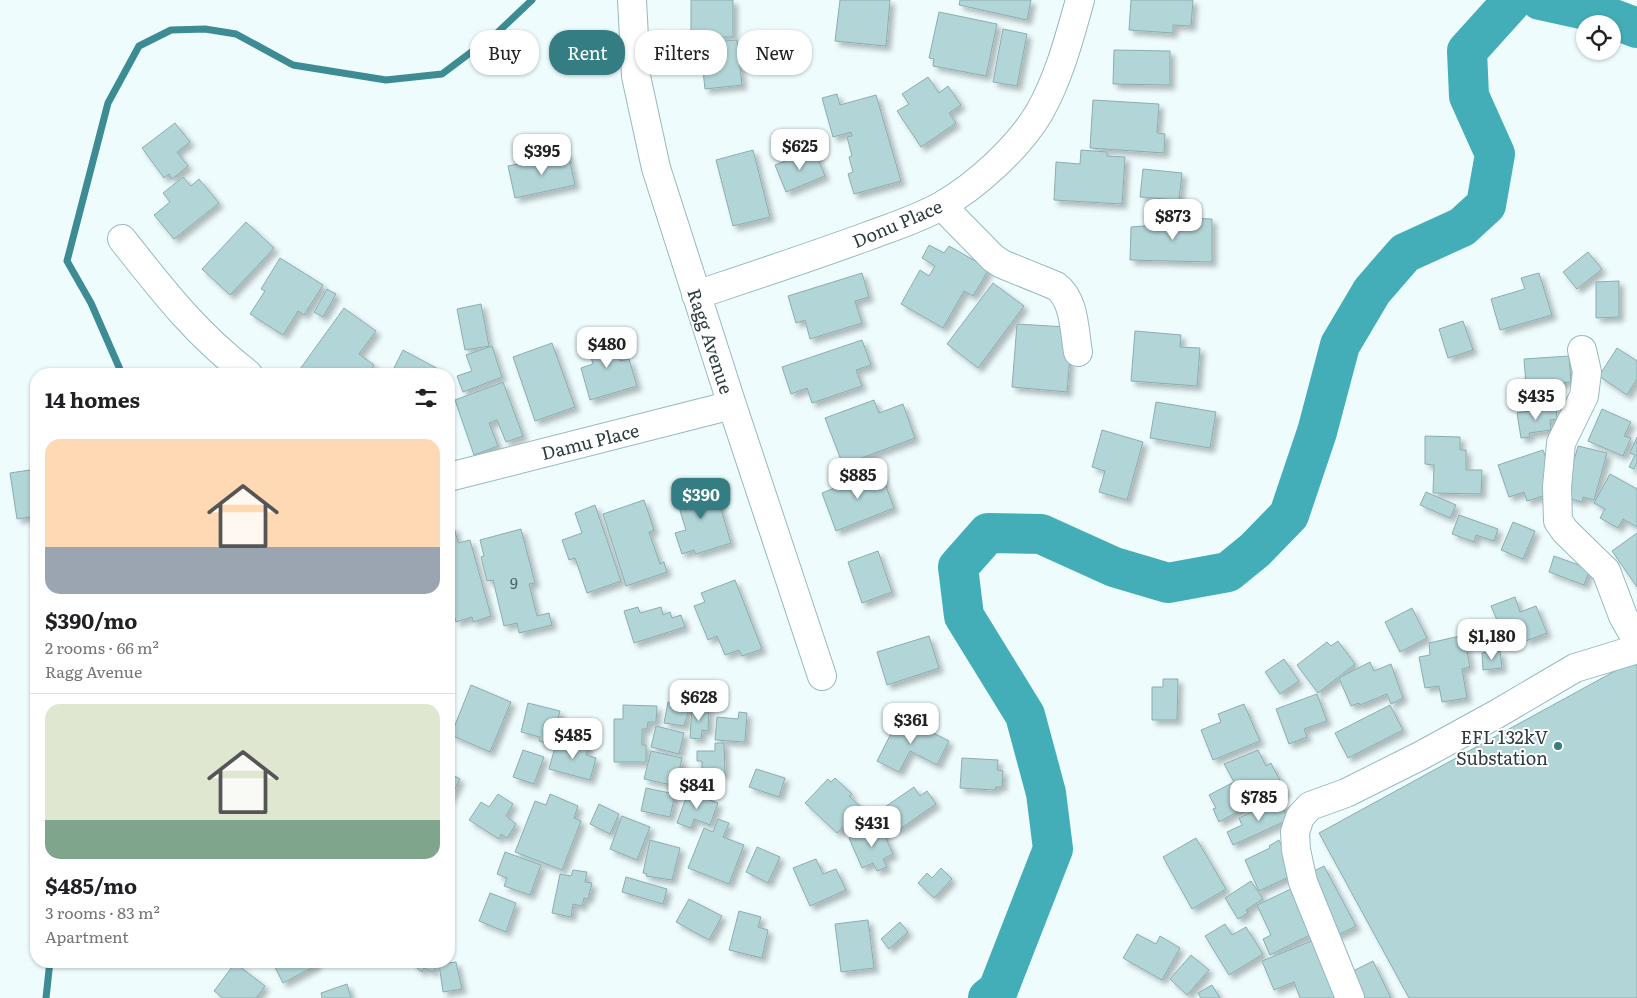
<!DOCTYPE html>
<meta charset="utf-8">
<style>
body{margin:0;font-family:Literata,serif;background:#f2f2f2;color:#202124;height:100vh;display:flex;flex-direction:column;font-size:19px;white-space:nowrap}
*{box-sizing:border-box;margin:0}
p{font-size:16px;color:#757577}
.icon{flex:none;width:28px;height:28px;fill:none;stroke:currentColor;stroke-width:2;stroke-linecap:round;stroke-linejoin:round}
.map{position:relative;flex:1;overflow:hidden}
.drawer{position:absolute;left:30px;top:368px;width:425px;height:600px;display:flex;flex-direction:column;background:#fff;border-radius:20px;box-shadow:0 1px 4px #0004}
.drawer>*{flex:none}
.hud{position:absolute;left:470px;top:30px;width:475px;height:45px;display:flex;gap:10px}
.fabs{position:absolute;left:1576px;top:15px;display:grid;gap:10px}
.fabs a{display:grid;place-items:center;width:45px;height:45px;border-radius:50%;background:#fff;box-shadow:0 1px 4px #0004;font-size:25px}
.price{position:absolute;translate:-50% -42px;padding:0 11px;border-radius:10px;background:#fff;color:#222;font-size:16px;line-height:32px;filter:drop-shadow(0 1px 2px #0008)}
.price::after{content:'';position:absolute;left:50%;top:30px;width:15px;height:11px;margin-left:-8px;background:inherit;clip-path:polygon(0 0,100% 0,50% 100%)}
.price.selected{background:#347d83;color:#fff}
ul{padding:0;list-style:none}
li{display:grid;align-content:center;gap:10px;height:265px;padding:0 15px}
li+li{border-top:1px solid #e0e0e0}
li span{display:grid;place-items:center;height:155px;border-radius:15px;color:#555}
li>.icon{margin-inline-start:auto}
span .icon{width:90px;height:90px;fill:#fffc;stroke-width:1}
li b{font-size:21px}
h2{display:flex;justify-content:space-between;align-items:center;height:60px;padding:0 15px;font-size:21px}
.pill{padding:0 18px;border-radius:20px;background:#fff;box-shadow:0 1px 4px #0004;font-size:18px;line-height:45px}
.pill.selected{background:#347d83;color:#fff}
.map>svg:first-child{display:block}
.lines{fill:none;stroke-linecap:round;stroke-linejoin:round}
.stream{stroke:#3d8c93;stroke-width:7}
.river{stroke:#44aeb8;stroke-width:40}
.building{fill:#b2d5d8;stroke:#8badb0;filter:url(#shadow)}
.minor-casing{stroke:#97b9bd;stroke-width:30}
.minor{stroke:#fff;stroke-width:28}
.poi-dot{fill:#347d83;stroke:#fff;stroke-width:2}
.labels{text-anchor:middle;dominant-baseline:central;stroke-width:4;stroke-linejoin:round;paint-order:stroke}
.number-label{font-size:15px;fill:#4f6264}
.street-label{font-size:18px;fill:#2e3c3e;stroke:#fff}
.poi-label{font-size:18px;fill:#2e3c3e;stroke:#fff;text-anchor:end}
</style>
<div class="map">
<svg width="1637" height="998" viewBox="0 0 1637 998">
<defs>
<filter id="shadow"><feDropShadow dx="4.5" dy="4.5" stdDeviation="2.5" flood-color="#0004"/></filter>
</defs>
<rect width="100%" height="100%" fill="#eefcfe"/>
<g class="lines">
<path class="stream" d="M122,374L91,303L67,261L108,103L139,46L171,30L205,29L236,34L293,65L386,80L442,74L498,32L532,0
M46,998L50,961"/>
<path class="river" d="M1540,0L1595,12L1637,28
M988,998L998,990L1053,849L1046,793L1025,715L964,616L958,567L988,533L1041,534L1114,567L1168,583L1228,572L1255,550L1289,515L1317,432L1340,345L1372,291L1405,253L1462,227L1486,205L1495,154L1469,96L1467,51L1513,0"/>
</g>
<path class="building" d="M691,0H733V37H691Z
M840,0H890L886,46L835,41Z
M960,0H1031L1027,20L959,5Z
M1131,0H1193L1191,26L1173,25V33L1129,30Z
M939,12L997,24L986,76L933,66L934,59L929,58Z
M1003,29L1027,34L1017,86L993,82Z
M737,40L742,85L705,89L700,43Z
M1114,50L1170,51V85L1113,84Z
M928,77L939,93L948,86L961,105L949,113L956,123L921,147L897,111L909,104L902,94Z
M837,94L840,105L876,95L901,181L854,194L848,174L853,172L849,157L852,156L847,137L852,136L851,132L833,137L822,98Z
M1093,100L1159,104L1157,133L1165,134L1164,153L1090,148Z
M175,123L190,142L177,152L188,166L172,179L169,174L164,178L142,148Z
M753,150L770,217L733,226L716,160Z
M814,150L825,176L786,192L775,165Z
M1081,150L1107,152V156L1125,157L1122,204L1054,200L1056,162L1080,164Z
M568,153L575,185L515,198L508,166Z
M1143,169L1182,173L1179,200L1140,197Z
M183,177L191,186L199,179L219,203L174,239L154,215L170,202L163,193Z
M1155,217L1212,219V262L1130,260L1131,227L1155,225Z
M246,222L274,248L230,295L202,269Z
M929,245L944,253L949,246L989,269L973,296L964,291L943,328L901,304L920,270L929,276L935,266L922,258Z
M1588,252L1602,269L1577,289L1563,272Z
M280,258L323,285L304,315L298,311L283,335L250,314L265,291L261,289Z
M862,273L869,297L855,301L862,323L810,339L805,320L796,323L788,296Z
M1539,273L1552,315L1500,330L1491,299L1525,289L1521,278Z
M1619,281V317L1596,318V282Z
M993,283L1024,306L978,368L947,344Z
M327,289L336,294L323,317L314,312Z
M481,304L489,346L465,350L457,309Z
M344,308L376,331L359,354L374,365L368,374H306L300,369Z
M1463,321L1473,350L1448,358L1439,329Z
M1017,324L1066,327L1071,344L1067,392L1012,387Z
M1135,331L1181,335L1180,347L1200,348L1197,386L1131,381Z
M612,333L620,361L629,359L637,386L590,400L581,368L593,364L586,340Z
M862,340L871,365L856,370L862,386L812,403L807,388L791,394L782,367Z
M552,343L575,407L535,421L513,357Z
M492,346L502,377L463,392L457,376L472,371L466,355Z
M1617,348L1637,361V379L1627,395L1599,376Z
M403,350L438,369L435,374H391Z
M1569,356L1571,382L1526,385L1524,359Z
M503,382L523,436L506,442L497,420L489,423L498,446L474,455L455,400Z
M874,400L879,413L903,404L915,438L843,465L825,418Z
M1156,402L1216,412L1210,448L1150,438Z
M1556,407L1557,419L1550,420L1551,430L1529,433L1530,437L1521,438L1517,413Z
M1602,409L1631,422L1624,436L1631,438L1623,456L1588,441Z
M1102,430L1143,442L1127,500L1099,492L1105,471L1092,467Z
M1425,436L1460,437V450H1466V470H1482L1481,494L1433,493L1434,465L1425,464Z
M1637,437V462L1634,469L1629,467L1635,455L1630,453Z
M1578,446L1607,453L1594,500L1583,497L1582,502L1564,497Z
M1543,450L1556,486L1549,494L1527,501L1524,492L1509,497L1498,465Z
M36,469V516L17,519L10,473Z
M880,470L894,508L836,531L822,493Z
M1610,474L1637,489V527L1623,519L1618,528L1600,518L1605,509L1594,503Z
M713,482L731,543L696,554L694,550L682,554L675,533L686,530L675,494Z
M1426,492L1456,505L1450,518L1420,505Z
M644,500L654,530L649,532L660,564L664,562L667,572L626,586L603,514Z
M595,505L621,581L587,593L575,558L569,560L562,540L582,533L575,513Z
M1459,515L1498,529L1494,541L1476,535L1474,542L1452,534Z
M1513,522L1535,531L1523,559L1501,550Z
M454,527L458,543L470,540L491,616L473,622L472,617L456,622L449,596V528Z
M521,529L535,583L529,584L537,616L549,613L552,625L519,633L517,623L504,626L493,580L487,581L481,557L484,556L480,540Z
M1637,533V587L1612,551Z
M878,551L892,592L862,603L848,562Z
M1554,556L1590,569L1584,585L1549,572Z
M735,580L762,649L742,656L739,650L725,655L717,636L708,640L694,606L705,602L701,593Z
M1515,597L1520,612L1536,606L1547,633L1526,641L1520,625L1502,632L1491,606Z
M638,607L640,613L661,607L663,615L670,612L672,618L681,615L685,627L634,643L624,611Z
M1412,608L1427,638L1400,652L1385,622Z
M929,636L939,668L887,685L877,652Z
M1460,636L1462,647L1466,646L1470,667L1462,669L1467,698L1442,702L1439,686L1425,688L1419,657L1430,655L1429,643Z
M1338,641L1355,664L1318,693L1297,665L1327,642L1331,646Z
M1500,651L1502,668L1483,670L1482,653Z
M1284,659L1299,681L1280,694L1265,672Z
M1637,659V998H1409L1319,833Z
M1370,662L1374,671L1391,664L1403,698L1391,704L1387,694L1360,705L1359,703L1351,706L1339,678Z
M1163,679H1178L1177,720H1152V687H1163Z
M471,685L511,702L490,752L451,735Z
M1317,694L1327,721L1304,729L1307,737L1289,744L1276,709Z
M668,702L690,706L684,726L664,723Z
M528,703L560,711L551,744L539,741L540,737L521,732Z
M1244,704L1260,741L1213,760L1201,730L1221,722L1218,714Z
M623,705L657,706L656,722H648L647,729H642V745H646V762H614V719H623Z
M1390,705L1403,730L1348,758L1335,733Z
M692,707L709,708L708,731L702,730L701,739L690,738Z
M739,712L747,713L745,742L715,740L717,717L738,719Z
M900,716L949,741L937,765L910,751L899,772L877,761Z
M656,726L684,733L679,754L651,747Z
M565,739L589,745L586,755L596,758L590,780L549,769L555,747L562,749Z
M715,743H724L725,774H702V761H697V751H715Z
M523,750L544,757L534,784L513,777Z
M1258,750L1266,766L1271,763L1286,792L1253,810L1250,805L1219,822L1213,809L1216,808L1209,795L1234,782L1224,764Z
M651,751L682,758L676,786L644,779Z
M962,758L998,760L997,770L1003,771L1002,787H996L995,790L960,788Z
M756,769L785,778L779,797L749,787Z
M449,773L460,779L449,801Z
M835,778L852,794L849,796L861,807L837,833L805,803L828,779L831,782Z
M914,787L920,796L927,791L936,804L897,831L882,809Z
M646,788L675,794L670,817L641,811Z
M688,792L718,803L710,825L694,819L691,828L677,823Z
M498,794L513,804L506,816L516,824L507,838L501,834L499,839L469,820L481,802L489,807Z
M550,794L578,806L574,818L581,821L562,870L515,852L535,801L546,805Z
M1279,799L1288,820L1233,845L1227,832L1242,825L1239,818Z
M599,804L619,814L610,834L590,824Z
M622,816L650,827L637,860L610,849Z
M718,819L729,823L723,837L744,845L729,884L688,868L704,828L713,832Z
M880,825L893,854L883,859L887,867L877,871L873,863L862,868L849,838Z
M1196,838L1226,889L1192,909L1163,857Z
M650,840L680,848L672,880L646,876L647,874L643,873Z
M1279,840L1295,874L1259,891L1245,860L1270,848L1269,846Z
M757,847L780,857L768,883L746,872Z
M505,852L541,865L530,895L504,886L507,878L497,874Z
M816,859L823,874L836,869L846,890L810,906L793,868Z
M1324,866L1356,926L1336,936L1304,876Z
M941,868L952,879L934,898L918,883L927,873L932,878Z
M573,870L587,872L585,882L592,883L588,899L584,898L582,906L573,904L571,917L552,913L560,874L571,876Z
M626,877L667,889L663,904L622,892Z
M1251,881L1263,899L1246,910L1248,913L1238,919L1225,898Z
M1295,887L1316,932L1270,955L1263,939L1271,935L1257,905Z
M490,893L516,903L506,932L479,921Z
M689,899L722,916L709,940L676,922Z
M739,911L761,917L758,927L768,930L762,958L729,950Z
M868,920L874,968L841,972L835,924Z
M900,922L908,932L889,949L881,939Z
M1225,924L1232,935L1246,927L1263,954L1229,975L1205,936Z
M1137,934L1156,944L1160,936L1180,948L1162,980L1123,958Z
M1319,938L1344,998H1300L1294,982L1274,990L1262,961Z
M1191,955L1209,970L1187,995L1170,979Z
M272,961H315L317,965L283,983Z
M414,961H439L433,972L424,968L422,972L412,964Z
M1373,961L1391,998H1359L1347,974Z
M456,962L462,989L443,992L439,964Z
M235,963L265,986L256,998H223L214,991Z
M347,984L351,998H322L321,993Z
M1212,985L1220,998H1201L1198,993Z"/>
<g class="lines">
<defs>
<path id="minor" d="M632,0L636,76L656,168L732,405L822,676
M942,206L993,258L1002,264L1056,286C1075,300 1074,330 1078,352
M122,239C163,291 195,333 248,374
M696,295C753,276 811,257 868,236C892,227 918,219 941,206C976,186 1018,148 1039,113C1059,78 1069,39 1080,0
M1582,350L1587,372L1584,396L1561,443L1557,487L1558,521L1565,531L1606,571L1623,616L1637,641
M449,477L732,405
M1350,998L1303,882L1296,850L1295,832L1300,817L1310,806L1346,793L1422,755L1495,715L1575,668L1637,649"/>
</defs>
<use href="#minor" class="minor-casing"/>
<use href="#minor" class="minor"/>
</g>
<circle class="poi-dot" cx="1558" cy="746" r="5"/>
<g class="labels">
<g class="number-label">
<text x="514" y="582">9</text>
</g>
<g class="street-label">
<text transform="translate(897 223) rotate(-23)">Donu Place</text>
<text transform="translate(711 341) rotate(72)">Ragg Avenue</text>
<text transform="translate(590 441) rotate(-14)">Damu Place</text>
</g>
<g class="poi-label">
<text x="1548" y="736">EFL 132kV<tspan x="1548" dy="21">Substation</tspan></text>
</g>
</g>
</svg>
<div class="fabs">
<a><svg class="icon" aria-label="locate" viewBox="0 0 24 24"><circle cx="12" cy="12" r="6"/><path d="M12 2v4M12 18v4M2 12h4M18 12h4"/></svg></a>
</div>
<b class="price" style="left:800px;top:171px">$625</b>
<b class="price" style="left:542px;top:176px">$395</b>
<b class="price" style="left:1173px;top:241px">$873</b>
<b class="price" style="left:607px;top:369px">$480</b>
<b class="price" style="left:1536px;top:421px">$435</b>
<b class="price" style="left:858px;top:500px">$885</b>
<b class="price selected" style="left:701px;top:520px">$390</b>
<b class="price" style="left:1492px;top:661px">$1,180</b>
<b class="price" style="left:699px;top:722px">$628</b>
<b class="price" style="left:911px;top:745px">$361</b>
<b class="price" style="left:573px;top:760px">$485</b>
<b class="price" style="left:697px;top:810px">$841</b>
<b class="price" style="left:1259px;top:822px">$785</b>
<b class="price" style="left:872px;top:848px">$431</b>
<div class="hud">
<a class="pill">Buy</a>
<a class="pill selected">Rent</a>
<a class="pill">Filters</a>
<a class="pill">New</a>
</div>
<section class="drawer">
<h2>14 homes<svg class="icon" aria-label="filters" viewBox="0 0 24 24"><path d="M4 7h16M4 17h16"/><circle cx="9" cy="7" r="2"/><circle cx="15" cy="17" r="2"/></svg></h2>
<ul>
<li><span style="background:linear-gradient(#ffd9b3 70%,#9aa5b1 0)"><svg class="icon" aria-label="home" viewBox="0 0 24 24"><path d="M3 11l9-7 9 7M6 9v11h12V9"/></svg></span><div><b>$390/mo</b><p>2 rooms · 66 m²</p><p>Ragg Avenue</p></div></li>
<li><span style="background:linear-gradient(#dfe7d0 75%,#7fa58c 0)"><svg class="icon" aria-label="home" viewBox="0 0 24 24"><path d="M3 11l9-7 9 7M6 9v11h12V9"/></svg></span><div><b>$485/mo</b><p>3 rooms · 83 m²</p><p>Apartment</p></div></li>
</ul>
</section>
</div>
